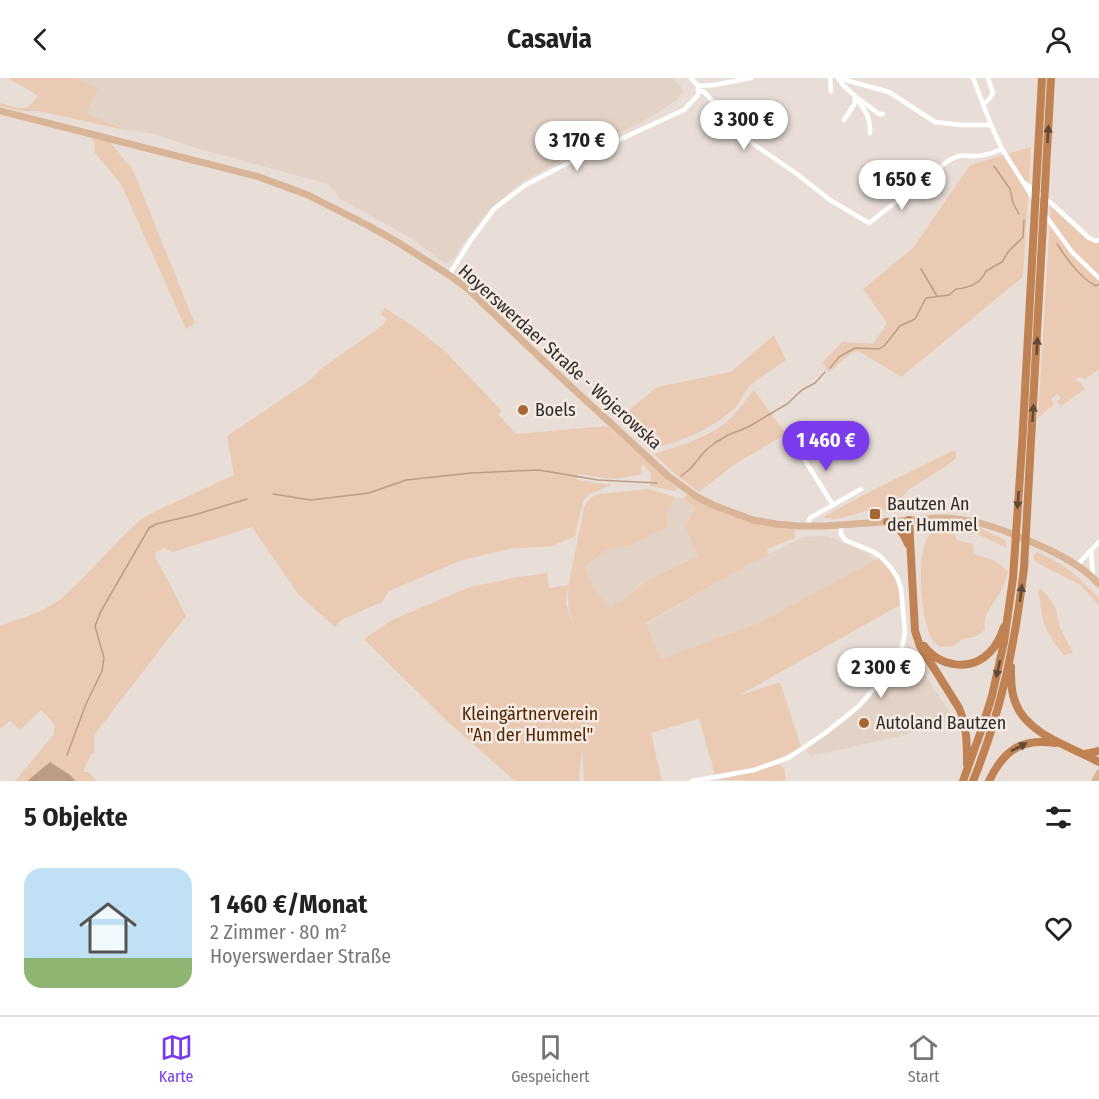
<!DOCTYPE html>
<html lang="de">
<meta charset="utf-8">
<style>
body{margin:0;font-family:"Fira Sans Condensed",sans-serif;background:#f6f6f6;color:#222;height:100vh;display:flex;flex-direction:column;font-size:22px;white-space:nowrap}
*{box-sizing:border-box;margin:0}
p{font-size:20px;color:#767676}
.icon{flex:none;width:33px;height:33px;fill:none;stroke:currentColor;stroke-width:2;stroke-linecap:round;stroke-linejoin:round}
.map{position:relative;height:703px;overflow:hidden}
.details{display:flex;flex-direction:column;background:#fff;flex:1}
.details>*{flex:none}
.price{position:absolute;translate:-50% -51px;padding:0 14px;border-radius:21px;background:#fff;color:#222;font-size:20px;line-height:39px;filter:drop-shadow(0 2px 3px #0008)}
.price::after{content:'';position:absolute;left:50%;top:36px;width:18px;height:14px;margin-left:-9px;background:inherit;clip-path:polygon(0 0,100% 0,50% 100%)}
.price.active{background:#7c3aed;color:#fff}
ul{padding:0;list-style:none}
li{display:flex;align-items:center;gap:18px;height:150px;padding:0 24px}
li span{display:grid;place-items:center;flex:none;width:168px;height:120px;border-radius:18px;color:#555}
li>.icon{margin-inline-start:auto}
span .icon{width:72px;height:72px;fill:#fffc;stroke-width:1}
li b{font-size:26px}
h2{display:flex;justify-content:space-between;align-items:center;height:72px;padding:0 24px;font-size:26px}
header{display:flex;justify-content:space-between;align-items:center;height:78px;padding:0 24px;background:#fff;font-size:27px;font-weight:700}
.menu{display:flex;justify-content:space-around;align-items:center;height:84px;border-top:2px solid #e0e0e0;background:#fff;font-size:16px;color:#767676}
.menu a{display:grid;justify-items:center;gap:3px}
.menu .active{color:#7c3aed}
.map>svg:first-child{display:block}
.built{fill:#e3d2c6}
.green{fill:#ebcab3}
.water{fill:#bc9c85}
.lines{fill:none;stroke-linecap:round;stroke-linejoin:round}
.stream{stroke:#bc9c85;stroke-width:1.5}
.street{stroke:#fff;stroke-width:4.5}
.primary{stroke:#d9b497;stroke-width:7}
.highway{stroke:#c08252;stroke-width:8}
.oneway{fill:#614936}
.poi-dot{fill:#a86732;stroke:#f6ebe4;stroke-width:2}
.labels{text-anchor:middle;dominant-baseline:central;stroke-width:5;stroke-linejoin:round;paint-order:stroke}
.street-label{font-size:18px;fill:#2e2a27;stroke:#f6ebe4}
.poi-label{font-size:18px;fill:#2e2a27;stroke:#f6ebe4;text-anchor:start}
.park-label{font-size:18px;fill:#4f2600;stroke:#f6ebe4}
</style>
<header><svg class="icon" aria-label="back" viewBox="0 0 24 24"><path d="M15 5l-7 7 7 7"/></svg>Casavia<svg class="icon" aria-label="person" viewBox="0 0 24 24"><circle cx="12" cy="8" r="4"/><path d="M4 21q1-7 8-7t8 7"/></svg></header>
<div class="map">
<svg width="1099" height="703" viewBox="0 0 1099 703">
<rect width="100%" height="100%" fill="#e8ded7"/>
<path class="built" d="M77,0H673L681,8L682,14L678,21L644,43L562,82L522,104L492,129L463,165L455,179L446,186L411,160L340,121L328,106L196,70L151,55L125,52L86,35Z
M675,419L683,420L695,429L685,448L699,477L650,501L610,531L595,512L585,489L606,472L630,468L666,436Z
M828,458L868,476L875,483L759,545L661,581L646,546L751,485L803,459Z
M909,567L922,593L951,636L945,644L897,659L810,678L806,672L851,639L877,612Z"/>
<path class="green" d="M7,0H77L98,11L86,35L125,52L38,33H21L0,28V25L19,30H27L38,18L24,9Z
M94,61L109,63L133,92L195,246L186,251L121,106L95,75Z
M1031,69L1023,199L901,299L859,273L853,274L829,294L822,285L842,264L873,266L887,245L863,211L913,170L970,87Z
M1051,125L1089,160L1099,162V291L1085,301L1079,299L1075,302L1077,304L1079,303L1085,311L1061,328L1057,323L1061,320L1057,316L1051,321L1054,326L1038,340Z
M385,230L414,249L444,272L501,332L499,337L516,356L607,348L677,410L675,413L650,408L651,395L642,386L641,397L613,401L578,396L577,402L612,407L590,416L583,423L575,458L553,468L509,471L462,482L389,513L382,524L343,541L335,549L298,516L252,449L173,474L164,470L154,476L186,538L94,657V675H92L83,693L84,694H88L97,703H76L75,701L50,684L27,703H15L54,656V646L41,632L20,652L10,643L0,651V548L41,533L61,521L86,497L120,461L140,442L158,432L234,397L227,358L309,303L321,291L383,247L387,241L381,236Z
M774,257L786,282C775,290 763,297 752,306C745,312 742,322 736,329C712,351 684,363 653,370L621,339L657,309L731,294Z
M754,312L786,356L735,386L699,414L673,394L654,376C681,367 709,360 730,341C739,332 746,321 754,312Z
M952,373L956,374V380L945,389L908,412L902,420L899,431C891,433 883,431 875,431C858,433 839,445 823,439L871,413Z
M649,411L675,419L666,436L668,448L630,468L606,472L585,489L595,512L610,531L650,501L698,478L685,448L695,430L683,420L687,417L714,431L755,445L795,452V460L767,471L769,477L751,485L646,545L661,581L759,545L879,480C895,494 899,506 900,527L738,618L780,604L801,669L778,681L753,690L715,697L699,641L651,655L662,703H584L582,670L579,703H515L447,643L364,561L392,542L470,509L513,500L547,495L549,510L568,507L566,526L573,546L568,526V511L584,429C588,422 591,419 598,416Z
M958,446L980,450L1005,462L1007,470L977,456L954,455L957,462L973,466L974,476C989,481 997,481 1008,494C1005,501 1004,507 1001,513C994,526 982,536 985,552L975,559L962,561L954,568L940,569C938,567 935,565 933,563C921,546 915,474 929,458C937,448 947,449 958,446Z
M1037,474C1065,486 1079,498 1099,521V527L1079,506L1039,486L1034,482V477Z
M1041,511L1048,518L1056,531L1059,547L1073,575L1064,577C1056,568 1046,554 1043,542C1041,532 1040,522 1038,512Z
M779,686L784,690L786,701L783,703L718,702L754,694Z"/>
<path class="water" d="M50,684L70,697L76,703H27Z"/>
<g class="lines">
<path class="stream" d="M994,88L1010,111L1013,125L1019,136
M1057,166C1067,181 1080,200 1096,208L1099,206
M921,191L937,218
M830,290L839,279L855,270L879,271L885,267L900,248L915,241L926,220L949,217L956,211C969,210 981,205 986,193L1002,184L1008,174L1023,159L1024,142
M681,398L690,391L706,372L715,365L728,357L748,349L787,326L802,312L815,305L825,294
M273,416L311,422L369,415L406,402L471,395L539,392L598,402L657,405
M67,677L86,626L102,593L104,580L95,548L101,533L149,450L156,446L194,437L247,421"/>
<path class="street" d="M691,0L698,8
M830,0L831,13
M838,0L889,14L935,44L962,47H991
M838,0L843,7L855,18V25L844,42
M973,0L991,47L1002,71L1035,123
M698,8L714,7L751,0
M698,12L704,14L708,18L736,51L752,65L797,96L830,122L869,145L948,83C964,74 962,79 977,78C986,78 994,74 1002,71
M983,27L990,20L993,15L988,0
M870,55C871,38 864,32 855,18L879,36H883
M1026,106L1051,125L1089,160L1096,163L1099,162
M1045,137L1072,174L1099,200
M449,197L471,162L494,131L524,108L560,89L684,32L698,17V8
M799,373L833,427
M807,449L810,440L861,411
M1091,472L1093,500
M1077,487L1099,464
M692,703L754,692L788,680L824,656L859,628L883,600L902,569L905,554L901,510L897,499L891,490L881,479L874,474L845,462L841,456V447"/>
<path class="primary" d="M0,33L259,99L308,117L367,147L399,165L449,197L468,211L554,293L668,398L697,419L713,427L753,442L776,446L797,448H825L940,440C975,440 1004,452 1036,466C1059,476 1081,487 1099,506
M1095,703L1099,695"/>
<path class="highway" d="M909,442L915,553L920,568L959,630C967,648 967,666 967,686
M887,444C900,450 902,453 908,466
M924,568C940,589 971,594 990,574C997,567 1001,558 1004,549
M1011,589C1011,602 1011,615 1016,626C1028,657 1072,669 1099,684
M1085,676L1099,673
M963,703L981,653L992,618L1004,564L1013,500L1022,368L1042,0
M973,703C1002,632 1015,565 1024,490L1051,0
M989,703C1004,672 1021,660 1056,665"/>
</g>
<defs><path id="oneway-solid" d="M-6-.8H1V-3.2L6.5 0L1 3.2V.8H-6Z" transform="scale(1.5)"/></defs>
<g class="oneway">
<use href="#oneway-solid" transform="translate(1048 56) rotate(-87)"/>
<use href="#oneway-solid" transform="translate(1037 268) rotate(-87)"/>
<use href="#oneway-solid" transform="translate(1033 335) rotate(-86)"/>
<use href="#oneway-solid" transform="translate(1018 422) rotate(94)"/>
<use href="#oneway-solid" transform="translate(1021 515) rotate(-83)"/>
<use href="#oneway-solid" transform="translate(998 591) rotate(103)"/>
<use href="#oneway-solid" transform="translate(1019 669) rotate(-27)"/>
</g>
<g class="poi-dot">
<circle cx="523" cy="332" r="6"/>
<rect x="869" y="430" width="12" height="12" rx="3"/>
<circle cx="864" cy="645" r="6"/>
</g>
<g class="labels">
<g class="street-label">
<text transform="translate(560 279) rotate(42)">Hoyerswerdaer Straße - Wojerowska</text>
</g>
<g class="poi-label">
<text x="535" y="332">Boels</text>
<text x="887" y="426">Bautzen An<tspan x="887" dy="21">der Hummel</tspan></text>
<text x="876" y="645">Autoland Bautzen</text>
</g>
<g class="park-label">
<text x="530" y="636">Kleingärtnerverein<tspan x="530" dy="21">"An der Hummel"</tspan></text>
</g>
</g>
</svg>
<b class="price" style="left:744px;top:73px">3 300 €</b>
<b class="price" style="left:577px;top:94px">3 170 €</b>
<b class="price" style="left:902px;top:133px">1 650 €</b>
<b class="price active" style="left:826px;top:394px">1 460 €</b>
<b class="price" style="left:881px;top:621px">2 300 €</b>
</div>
<section class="details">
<h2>5 Objekte<svg class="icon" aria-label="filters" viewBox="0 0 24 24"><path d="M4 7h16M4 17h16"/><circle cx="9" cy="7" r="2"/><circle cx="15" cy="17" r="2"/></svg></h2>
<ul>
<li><span style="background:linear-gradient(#bfe0f5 75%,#8fb573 0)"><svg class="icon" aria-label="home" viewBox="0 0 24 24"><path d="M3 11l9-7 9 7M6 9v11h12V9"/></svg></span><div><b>1 460 €/Monat</b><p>2 Zimmer · 80 m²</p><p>Hoyerswerdaer Straße</p></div><svg class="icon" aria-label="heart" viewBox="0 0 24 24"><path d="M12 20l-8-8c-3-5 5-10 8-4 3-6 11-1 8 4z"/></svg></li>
</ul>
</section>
<nav class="menu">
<a class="active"><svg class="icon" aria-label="map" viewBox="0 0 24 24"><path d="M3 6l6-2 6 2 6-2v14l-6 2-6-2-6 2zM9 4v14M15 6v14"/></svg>Karte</a>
<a><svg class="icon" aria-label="saved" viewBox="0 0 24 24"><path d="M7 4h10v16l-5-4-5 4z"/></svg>Gespeichert</a>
<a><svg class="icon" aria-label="home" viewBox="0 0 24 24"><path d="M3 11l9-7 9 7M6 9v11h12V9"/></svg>Start</a>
</nav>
